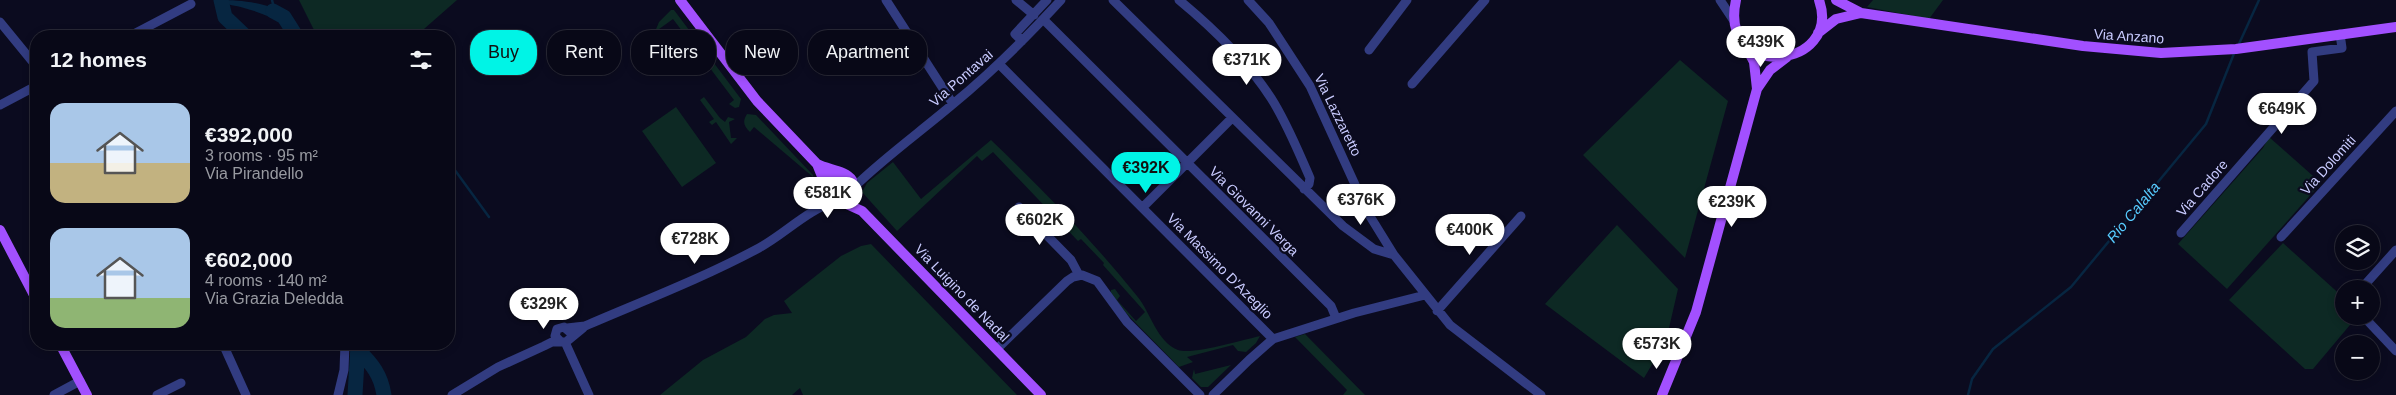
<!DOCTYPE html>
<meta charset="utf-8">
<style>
body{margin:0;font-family:Helvetica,sans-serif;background:#111120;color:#f1f3f6;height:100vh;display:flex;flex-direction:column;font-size:19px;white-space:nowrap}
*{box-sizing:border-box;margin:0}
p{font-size:16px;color:#989aa1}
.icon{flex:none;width:28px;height:28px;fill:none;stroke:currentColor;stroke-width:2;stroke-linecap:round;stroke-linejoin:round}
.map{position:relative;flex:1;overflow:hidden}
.details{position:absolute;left:30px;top:30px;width:425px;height:320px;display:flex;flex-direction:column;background:#080817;border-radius:20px;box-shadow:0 2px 8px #0003,0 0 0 1px #292936}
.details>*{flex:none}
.hud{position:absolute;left:470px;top:30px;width:475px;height:45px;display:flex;gap:10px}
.fabs{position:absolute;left:2335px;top:225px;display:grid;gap:10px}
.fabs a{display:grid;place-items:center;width:45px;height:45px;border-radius:50%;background:#080817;box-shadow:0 2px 8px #0003,0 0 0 1px #292936;font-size:25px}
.price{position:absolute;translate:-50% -42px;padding:0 11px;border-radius:18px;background:#fff;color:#222;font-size:16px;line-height:32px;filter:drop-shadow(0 1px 2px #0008)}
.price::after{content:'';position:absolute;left:50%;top:30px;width:15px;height:11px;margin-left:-8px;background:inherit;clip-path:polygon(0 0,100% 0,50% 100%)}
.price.on{background:#00f4e6;color:#111}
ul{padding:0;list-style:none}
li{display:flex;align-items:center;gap:15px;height:125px;padding:0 20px}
li span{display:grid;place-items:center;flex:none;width:140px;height:100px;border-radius:15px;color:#555}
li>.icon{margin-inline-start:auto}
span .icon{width:60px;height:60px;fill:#fffc;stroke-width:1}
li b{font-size:21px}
h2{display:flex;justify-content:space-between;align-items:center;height:60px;padding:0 20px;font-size:21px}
.pill{padding:0 18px;border-radius:20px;background:#080817;box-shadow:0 2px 8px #0003,0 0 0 1px #292936;font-size:18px;line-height:45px}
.pill.on{background:#00f4e6;color:#111}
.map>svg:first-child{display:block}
.green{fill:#0d2924}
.water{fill:#072641}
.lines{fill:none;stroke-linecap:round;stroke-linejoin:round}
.stream{stroke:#072641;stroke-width:2.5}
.river{stroke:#072641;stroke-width:15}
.minor{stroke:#323c81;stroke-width:9}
.major{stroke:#a250ff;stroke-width:10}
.labels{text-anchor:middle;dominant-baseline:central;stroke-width:4.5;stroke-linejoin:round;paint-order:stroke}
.street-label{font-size:14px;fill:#c9cbff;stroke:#0b0b1f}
.water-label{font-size:15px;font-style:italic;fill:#57ccff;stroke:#0b0b1f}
</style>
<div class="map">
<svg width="2396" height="395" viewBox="0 0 2396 395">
<rect width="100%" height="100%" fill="#0b0b1f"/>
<path class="green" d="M299,0H457L416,36H317Z
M1873,0H1943L1929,19L1867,7Z
M671,10H674L741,99L739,107L735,108L729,104L734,100L673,19L655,32L665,45L654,34L659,22Z
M1680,60L1728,101L1685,258L1583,155Z
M704,97L720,118L725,122L728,117L735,119L729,122L731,138H737L731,144L716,122L712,125L709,122L714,119L700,100Z
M676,107L716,163L682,187L642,131Z
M747,114L756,115L813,175L815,195L808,191V182L813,177L754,127L750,132C744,126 742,122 747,114Z
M2269,137L2321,183L2227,289L2178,244L2263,148Z
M991,140C1043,190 1092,240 1137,296C1151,313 1157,342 1178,350C1193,355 1242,340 1260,336L1256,343L1246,352L1238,351L1233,345L1187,357L1193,362L1179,367L1127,314L1111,293V290L1115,289L1120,296L1117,300L1136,321L1145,312L1103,265L1104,263L1081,239L1078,241L993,152L982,161L977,156L897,231L862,192L867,183L893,162L921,199Z
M1617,225L1678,289L1666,341L1644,378L1545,304Z
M2283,243L2344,298L2340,306L2344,309V316H2352L2355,319L2313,369H2305L2229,300Z
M871,244L1017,395H803L800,388L792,395H660L703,360L746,337L765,319L774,315L792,313L784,301L841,256L861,246Z
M1305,334L1365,395H1343L1347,390L1295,337Z
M1231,365L1208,387H1201L1192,378L1194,369L1195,374Z"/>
<path class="water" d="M221,0C240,0 274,3 287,17L288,27C275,18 259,12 244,8C235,5 228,6 221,0Z"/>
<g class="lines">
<path class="stream" d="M272,0L274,8
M2238,46L2259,0
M449,162L489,217
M1968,395L1972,379L1993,349L2071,287L2206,124L2235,51"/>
<path class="river" d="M221,0L225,17L245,36
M273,11L284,17L296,36
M359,351C372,364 381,375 384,395
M355,395L358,345"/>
<path class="minor" d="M886,0L953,104
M1016,0L1034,15
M1113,0L1343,226L1374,249L1394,255
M1179,0C1213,28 1247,61 1271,98C1287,123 1298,151 1310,178L1309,184L1304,189
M1248,0L1269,23L1310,86L1368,213L1394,255L1450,325L1541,395
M1720,0L1734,21
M1043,19L1331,306L1336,318
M0,22L36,66
M130,36L191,4
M1022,41L1015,34L1047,0
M1369,50L1407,0
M999,64L1273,339
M1412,84L1485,0
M0,105L36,86
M854,187C885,157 920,132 953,104C992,72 1027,37 1061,0
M1019,207L1071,260L1079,275
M1143,207L1232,118
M2181,233L2314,81L2312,52L2342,48L2340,34
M2281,237L2396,111
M2361,289L2396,250
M1437,311L1521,216
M2363,316L2396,351
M567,328L585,326C643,301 703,278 759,248C785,234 808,209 837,201
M561,342L555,336L557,329L564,327L571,333
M565,342L589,395
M223,344L246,395
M997,349L1067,281L1073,277L1082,275L1097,281L1127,322L1200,395
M54,395L80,381
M157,395L181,383
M338,395L344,370L345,344
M452,395L498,367L544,346L552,342H566L583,328
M1213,395L1249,360L1273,339L1354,313L1425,295"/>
<path class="major" d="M680,0L757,101L817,164L825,184
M1736,0C1718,82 1843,69 1819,0
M1836,0L1861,13L2083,46L2161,53L2236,49L2396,27
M1818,33L1836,19L1861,13
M1757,89L1770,70L1787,57
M817,164C828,170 845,170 852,180V193C847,202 838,203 829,197L825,187L829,176L837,172
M840,201L862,211L1041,395
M0,230L36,299
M60,344L87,395
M1662,395L1696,312L1757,89L1754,62L1745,45"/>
</g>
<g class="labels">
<g class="street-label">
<text transform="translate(2129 36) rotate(4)">Via Anzano</text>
<text transform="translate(961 78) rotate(-41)">Via Pontavai</text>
<text transform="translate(1338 115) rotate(64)">Via Lazzaretto</text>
<text transform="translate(2328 165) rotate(-48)">Via Dolomiti</text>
<text transform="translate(2202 188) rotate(-49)">Via Cadore</text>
<text transform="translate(1254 211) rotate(45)">Via Giovanni Verga</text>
<text transform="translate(1220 266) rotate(45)">Via Massimo D'Azeglio</text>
<text transform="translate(962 293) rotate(46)">Via Luigino de Nadal</text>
</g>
<g class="water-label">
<text transform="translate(2133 212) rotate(-50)">Rio Calalta</text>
</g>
</g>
</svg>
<div class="fabs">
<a><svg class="icon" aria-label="layers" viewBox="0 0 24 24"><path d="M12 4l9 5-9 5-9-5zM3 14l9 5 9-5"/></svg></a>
<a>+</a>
<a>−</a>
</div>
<b class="price" style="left:1761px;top:68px">€439K</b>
<b class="price" style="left:1247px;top:86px">€371K</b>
<b class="price" style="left:2282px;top:135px">€649K</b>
<b class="price on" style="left:1146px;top:194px">€392K</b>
<b class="price" style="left:828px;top:219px">€581K</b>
<b class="price" style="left:1361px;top:226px">€376K</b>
<b class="price" style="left:1732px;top:228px">€239K</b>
<b class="price" style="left:1040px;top:246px">€602K</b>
<b class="price" style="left:1470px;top:256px">€400K</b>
<b class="price" style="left:695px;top:265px">€728K</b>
<b class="price" style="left:544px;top:330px">€329K</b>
<b class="price" style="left:1657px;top:370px">€573K</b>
<div class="hud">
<a class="pill on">Buy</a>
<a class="pill">Rent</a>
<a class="pill">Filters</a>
<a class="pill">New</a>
<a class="pill">Apartment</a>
</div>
<section class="details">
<h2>12 homes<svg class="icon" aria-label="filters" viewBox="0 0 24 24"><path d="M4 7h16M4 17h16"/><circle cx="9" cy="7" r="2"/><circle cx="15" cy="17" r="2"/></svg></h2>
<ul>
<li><span style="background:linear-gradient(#a9c7e8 60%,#c2b280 0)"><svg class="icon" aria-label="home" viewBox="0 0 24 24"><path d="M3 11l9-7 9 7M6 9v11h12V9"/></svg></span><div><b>€392,000</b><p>3 rooms · 95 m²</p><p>Via Pirandello</p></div></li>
<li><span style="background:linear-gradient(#a9c7e8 70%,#8fb573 0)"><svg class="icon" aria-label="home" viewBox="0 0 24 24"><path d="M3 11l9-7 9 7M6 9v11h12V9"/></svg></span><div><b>€602,000</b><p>4 rooms · 140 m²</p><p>Via Grazia Deledda</p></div></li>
</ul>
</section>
</div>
